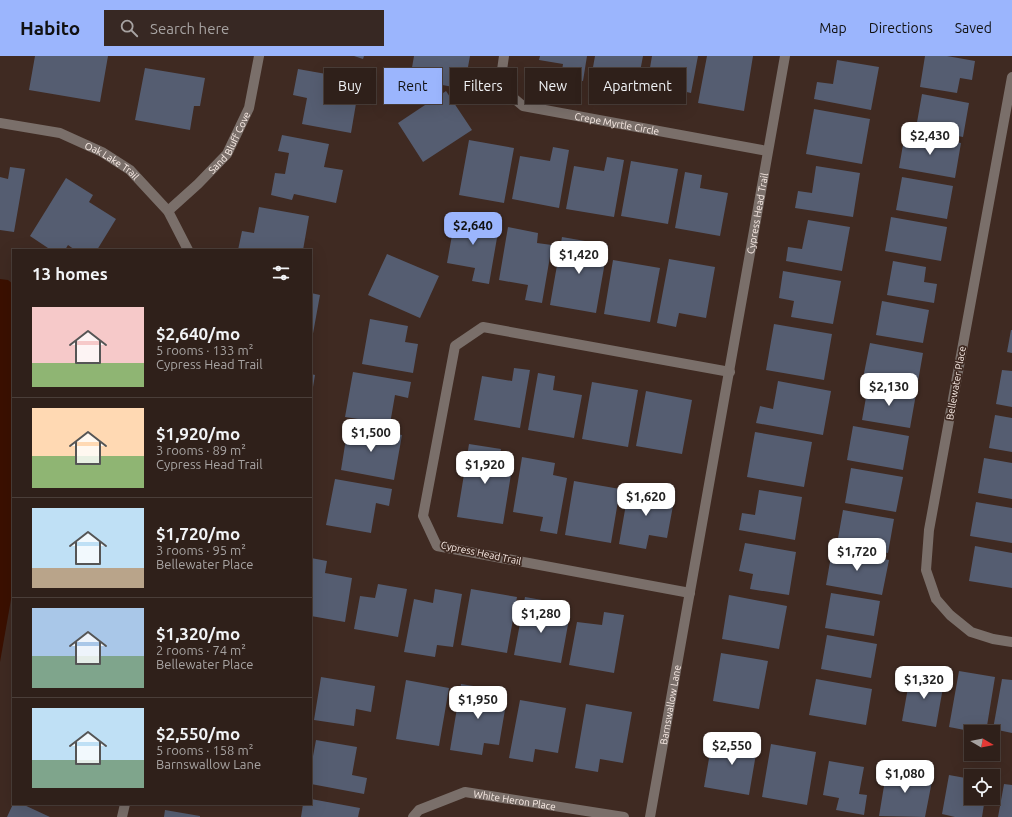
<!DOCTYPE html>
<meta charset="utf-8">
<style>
body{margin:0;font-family:Ubuntu,sans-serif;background:#372823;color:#f1f3f6;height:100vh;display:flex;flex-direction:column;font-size:15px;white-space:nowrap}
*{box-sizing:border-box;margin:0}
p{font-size:13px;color:#a7a3a2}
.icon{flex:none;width:22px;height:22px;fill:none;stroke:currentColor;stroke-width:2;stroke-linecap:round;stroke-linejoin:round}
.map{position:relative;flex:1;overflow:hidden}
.sheet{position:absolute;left:12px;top:193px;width:300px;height:556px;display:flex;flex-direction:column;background:#2f201a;border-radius:0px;box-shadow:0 4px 16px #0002,0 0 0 1px #4a3e39}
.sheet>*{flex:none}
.guide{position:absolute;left:324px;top:12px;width:380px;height:36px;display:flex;gap:8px}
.needle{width:26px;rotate:100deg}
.tools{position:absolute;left:964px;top:669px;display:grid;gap:8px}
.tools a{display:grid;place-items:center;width:36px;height:36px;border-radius:0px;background:#2f201a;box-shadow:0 4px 16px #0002,0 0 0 1px #4a3e39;font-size:20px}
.price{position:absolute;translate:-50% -34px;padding:0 9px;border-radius:8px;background:#fff;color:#222;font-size:13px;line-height:26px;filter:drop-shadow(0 1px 2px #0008)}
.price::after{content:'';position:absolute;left:50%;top:24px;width:12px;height:9px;margin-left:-6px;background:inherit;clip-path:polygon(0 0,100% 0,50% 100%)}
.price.current{background:#9bb5fd;color:#111}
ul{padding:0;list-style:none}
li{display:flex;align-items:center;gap:12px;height:100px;padding:0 20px}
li+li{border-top:1px solid #4a3e39}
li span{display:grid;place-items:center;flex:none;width:112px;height:80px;border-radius:0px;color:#555}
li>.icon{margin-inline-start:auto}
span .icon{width:48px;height:48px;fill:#fffc;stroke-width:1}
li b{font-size:17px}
h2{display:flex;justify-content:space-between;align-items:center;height:48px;padding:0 20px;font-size:17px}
.chip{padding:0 14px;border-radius:0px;background:#2f201a;box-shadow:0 4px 16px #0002,0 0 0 1px #4a3e39;font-size:14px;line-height:36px}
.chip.current{background:#9bb5fd;color:#111}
header{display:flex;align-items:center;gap:24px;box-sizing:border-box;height:56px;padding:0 20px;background:#9bb5fd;color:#111}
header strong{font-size:19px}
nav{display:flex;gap:22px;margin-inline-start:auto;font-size:14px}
.search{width:280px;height:36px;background:#372823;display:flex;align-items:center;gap:10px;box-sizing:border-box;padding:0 14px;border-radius:0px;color:#a7a3a2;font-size:15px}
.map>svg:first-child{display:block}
.water{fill:#3b1000}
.building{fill:#555d71}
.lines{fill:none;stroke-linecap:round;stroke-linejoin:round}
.street{stroke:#7a6f6a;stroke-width:10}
.labels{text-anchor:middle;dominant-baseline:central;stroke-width:3.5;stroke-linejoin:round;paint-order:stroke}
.street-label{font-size:10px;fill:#fbede7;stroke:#3f2a22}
</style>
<header>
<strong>Habito</strong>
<div class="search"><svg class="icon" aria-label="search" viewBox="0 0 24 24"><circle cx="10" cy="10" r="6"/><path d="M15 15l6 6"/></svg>Search here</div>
<nav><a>Map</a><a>Directions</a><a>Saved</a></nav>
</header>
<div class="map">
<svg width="1012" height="761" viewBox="0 0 1012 761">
<rect width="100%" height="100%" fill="#3f2a22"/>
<path class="water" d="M0,223L8,224L13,228V532L0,606Z"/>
<path class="building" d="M35,0H108L100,46L29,34Z
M354,0H364L363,3Z
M414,0H470L464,33L410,23Z
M540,0H587L583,25L561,21L563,8L539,4Z
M595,0H643L639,21L613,17L611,31L590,28Z
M652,0H698L691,37L678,34L677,41L646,35Z
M707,0H753L744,55L698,47Z
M925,0H947L975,5L972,24L960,22L957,37L920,31Z
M837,4L879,11L871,54L814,43L817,26L833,28Z
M145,12L205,22L200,50H194L190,74L135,64Z
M298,13L360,24L351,77L302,68L307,42L293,39Z
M446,35L472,74L423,106L398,67Z
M922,38L969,47L963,81L916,72Z
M814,53L870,63L862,108L806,98Z
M905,77L961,87L955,122L899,112Z
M282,79L329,88L324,111L343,114L336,147L294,138L292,144L271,139L275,117L285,118L289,97L278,95Z
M469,84L514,92L504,147L459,139Z
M553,91L569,94L559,152L512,143L520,100L550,105Z
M607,101L624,104L614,161L566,153L574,110L604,115Z
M631,105L678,113L668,168L621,160Z
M816,110L860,117L853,161L795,152L798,135L812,137Z
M10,111L25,113L14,176L0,174V121L8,123Z
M685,116L702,119L700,132L728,137L720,180L675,172Z
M902,121L953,130L947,163L896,154Z
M66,122L93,139L89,146L116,163L97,194H75L68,189L65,194H51L30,180Z
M259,151L309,160L303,194H238L242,175L254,177Z
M456,157L486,162L484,173L498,176L489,228L472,225L475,212L447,207Z
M891,161L947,171L941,205L885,195Z
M808,164L850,171L842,215L786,205L788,191L802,193Z
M508,171L538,177L537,187L552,189L542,247L525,244L528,229L499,224Z
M562,181L608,189L596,257L550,249Z
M387,198L439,220L420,262L368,239Z
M669,203L715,211L706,262L679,257L676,271L657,267Z
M613,204L660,212L650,266L604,258Z
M893,205L926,211L924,226L937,228L934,247L887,239Z
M783,215L841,225L833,268L791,261L794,245L779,242Z
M311,237L320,239L312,283H311Z
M882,245L929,254L923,287L876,279Z
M370,263L408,270L405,286L418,288L413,317L362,308Z
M774,268L832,278L824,324L766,314Z
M1011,274H1012V297L1007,296Z
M870,287L923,297L917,331L863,322Z
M514,312L530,314L520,372L474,364L482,320L512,325Z
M1002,314L1012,315V351L996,348Z
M353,316L411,326L408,342L395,339L390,368L345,361Z
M538,317L555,320L553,334L582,339L574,382L528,374Z
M311,318L315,319L312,337H311Z
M778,325L831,335L823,379L756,367L760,350L773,353Z
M592,326L638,334L628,391L582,383Z
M868,330L916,338L910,372L862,364Z
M646,335L692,344L682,398L636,390Z
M995,359L1012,362V396L989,392Z
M348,370L402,379L394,424L341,414Z
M853,370L909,380L903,414L847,404Z
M755,376L812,386L804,431L747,421Z
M469,388L501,393L499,404L513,406L503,468L457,461Z
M522,401L555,407L553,419L567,422L557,478L540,475L543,461L513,456Z
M984,402L1012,407V443L978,437Z
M851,412L903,421L896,456L845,447Z
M335,423L392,433L389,450L376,447L371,477L326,469Z
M574,425L620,433L611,487L565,479Z
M629,431L675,439L667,482L649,479L646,493L619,488Z
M759,434L802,441L795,484L739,474L742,457L755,459Z
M976,446L1012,452V487L970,480Z
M843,454L894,463L888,497L837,488Z
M745,487L796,496L789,539L750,533L753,518L739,515Z
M975,490L1012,497V532L969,525Z
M832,494L889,504L882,539L826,529Z
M311,502L327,505L325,517L352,522L345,566L311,560Z
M378,528L407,533L398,581L354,573L360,540L375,542Z
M435,533L462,538L453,591L437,589L435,601L404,596L414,543L433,547Z
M471,533L517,541L507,597L461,589Z
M831,537L880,545L874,580L825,572Z
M729,539L787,550L779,593L722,583Z
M525,541L542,544L539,558L569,563L561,607L514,599Z
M604,556L624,559L614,617L569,609L577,566L602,569Z
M827,579L877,588L871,622L821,613Z
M721,597L768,605L759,653L713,645Z
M959,615L995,621L986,676H975L949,671Z
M923,616L945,620L936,671L902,665L909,626L921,628Z
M321,621L375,630L371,656L356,653L354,670L314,664Z
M816,623L872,633L866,669L809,659Z
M1002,623L1012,624V677L993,673Z
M406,624L449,632L439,690L396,683Z
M461,628L492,633L491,639L507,642L499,689L484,687L482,699L450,694Z
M520,644L566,652L558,697L535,693L533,706L509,702Z
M586,648L632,656L623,707L600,703L598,716L575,712Z
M726,680L758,686L749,739L704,731L711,691L724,694Z
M316,684L357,691L352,719L367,722L364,738L311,728V711Z
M771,688L816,696L807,749L762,741Z
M829,705L864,711L859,738L867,739L864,759L836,754L839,742L823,739Z
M887,712L933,720L925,761L879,760Z
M949,719L971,723V742H985L982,761H955L942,758Z
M1004,728L1012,729V761H998Z
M311,743L360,752L358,761H301L303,748H311Z
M13,748H22L50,761H7Z
M165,754L200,760V761H164Z"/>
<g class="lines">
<g class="street">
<path id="s1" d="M504,0L502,14L510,39L523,50L767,95"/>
<path d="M1012,21L929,474L926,514L936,543L950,559L971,576L993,583L1012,586"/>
<path id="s2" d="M0,67L60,77L102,96L130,114L168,155L188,194"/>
<path id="s3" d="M168,155L198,128L227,98L249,52L259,0"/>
<path d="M690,537L437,490L423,460L455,290L483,271L730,316"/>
<path d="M122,761L125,748"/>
<path id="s4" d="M413,761L419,754L465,736L624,761"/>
<path id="s5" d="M650,761L785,0"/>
</g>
</g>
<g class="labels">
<g class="street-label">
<text stroke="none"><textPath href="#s1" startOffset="153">Crepe Myrtle Circle</textPath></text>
<text stroke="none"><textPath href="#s3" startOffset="93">Sand Bluff Cove</textPath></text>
<text stroke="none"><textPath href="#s2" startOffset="120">Oak Lake Trail</textPath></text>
<text stroke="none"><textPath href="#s5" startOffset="613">Cypress Head Trail</textPath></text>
<text transform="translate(956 327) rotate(-80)">Bellewater Place</text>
<text transform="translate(481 497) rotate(12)">Cypress Head Trail</text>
<text stroke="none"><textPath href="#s5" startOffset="114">Barnswallow Lane</textPath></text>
<text stroke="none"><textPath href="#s4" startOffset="109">White Heron Place</textPath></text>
</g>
</g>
</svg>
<div class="tools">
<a><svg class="needle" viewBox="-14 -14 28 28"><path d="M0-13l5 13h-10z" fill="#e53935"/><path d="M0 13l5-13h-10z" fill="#a7a3a2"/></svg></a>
<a><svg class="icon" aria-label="locate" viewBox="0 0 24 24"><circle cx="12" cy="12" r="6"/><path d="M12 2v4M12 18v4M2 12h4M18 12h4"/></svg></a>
</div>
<b class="price" style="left:930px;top:100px">$2,430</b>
<b class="price current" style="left:473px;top:190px">$2,640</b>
<b class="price" style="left:579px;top:219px">$1,420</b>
<b class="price" style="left:889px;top:351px">$2,130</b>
<b class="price" style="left:371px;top:397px">$1,500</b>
<b class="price" style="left:485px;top:429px">$1,920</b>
<b class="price" style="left:646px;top:461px">$1,620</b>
<b class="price" style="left:857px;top:516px">$1,720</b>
<b class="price" style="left:541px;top:578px">$1,280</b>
<b class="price" style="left:924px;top:644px">$1,320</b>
<b class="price" style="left:478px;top:664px">$1,950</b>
<b class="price" style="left:732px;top:710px">$2,550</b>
<b class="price" style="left:905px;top:738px">$1,080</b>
<div class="guide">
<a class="chip">Buy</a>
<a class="chip current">Rent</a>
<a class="chip">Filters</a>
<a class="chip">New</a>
<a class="chip">Apartment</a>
</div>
<section class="sheet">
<h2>13 homes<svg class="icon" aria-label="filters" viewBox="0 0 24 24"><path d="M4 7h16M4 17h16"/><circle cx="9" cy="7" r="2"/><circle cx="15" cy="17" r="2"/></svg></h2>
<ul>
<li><span style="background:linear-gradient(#f6c9c9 70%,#8fb573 0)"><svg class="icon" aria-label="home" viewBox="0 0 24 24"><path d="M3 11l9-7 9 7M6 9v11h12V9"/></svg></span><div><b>$2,640/mo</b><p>5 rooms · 133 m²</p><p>Cypress Head Trail</p></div></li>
<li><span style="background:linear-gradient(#ffd9b3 60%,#8fb573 0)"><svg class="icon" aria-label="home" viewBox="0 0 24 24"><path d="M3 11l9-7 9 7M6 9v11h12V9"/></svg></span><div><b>$1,920/mo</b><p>3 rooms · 89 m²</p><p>Cypress Head Trail</p></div></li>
<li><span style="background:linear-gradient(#bfe0f5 75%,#b9a48a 0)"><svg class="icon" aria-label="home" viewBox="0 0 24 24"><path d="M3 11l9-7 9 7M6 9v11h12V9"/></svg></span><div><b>$1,720/mo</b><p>3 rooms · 95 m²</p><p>Bellewater Place</p></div></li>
<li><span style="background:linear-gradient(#a9c7e8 60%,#7fa58c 0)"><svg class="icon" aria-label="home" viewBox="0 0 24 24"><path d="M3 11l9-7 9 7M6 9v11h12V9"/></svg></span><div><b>$1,320/mo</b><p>2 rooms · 74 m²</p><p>Bellewater Place</p></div></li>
<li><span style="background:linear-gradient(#bfe0f5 65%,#7fa58c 0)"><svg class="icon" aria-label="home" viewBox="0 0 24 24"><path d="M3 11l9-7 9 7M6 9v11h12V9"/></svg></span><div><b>$2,550/mo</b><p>5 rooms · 158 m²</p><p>Barnswallow Lane</p></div></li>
</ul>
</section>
</div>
